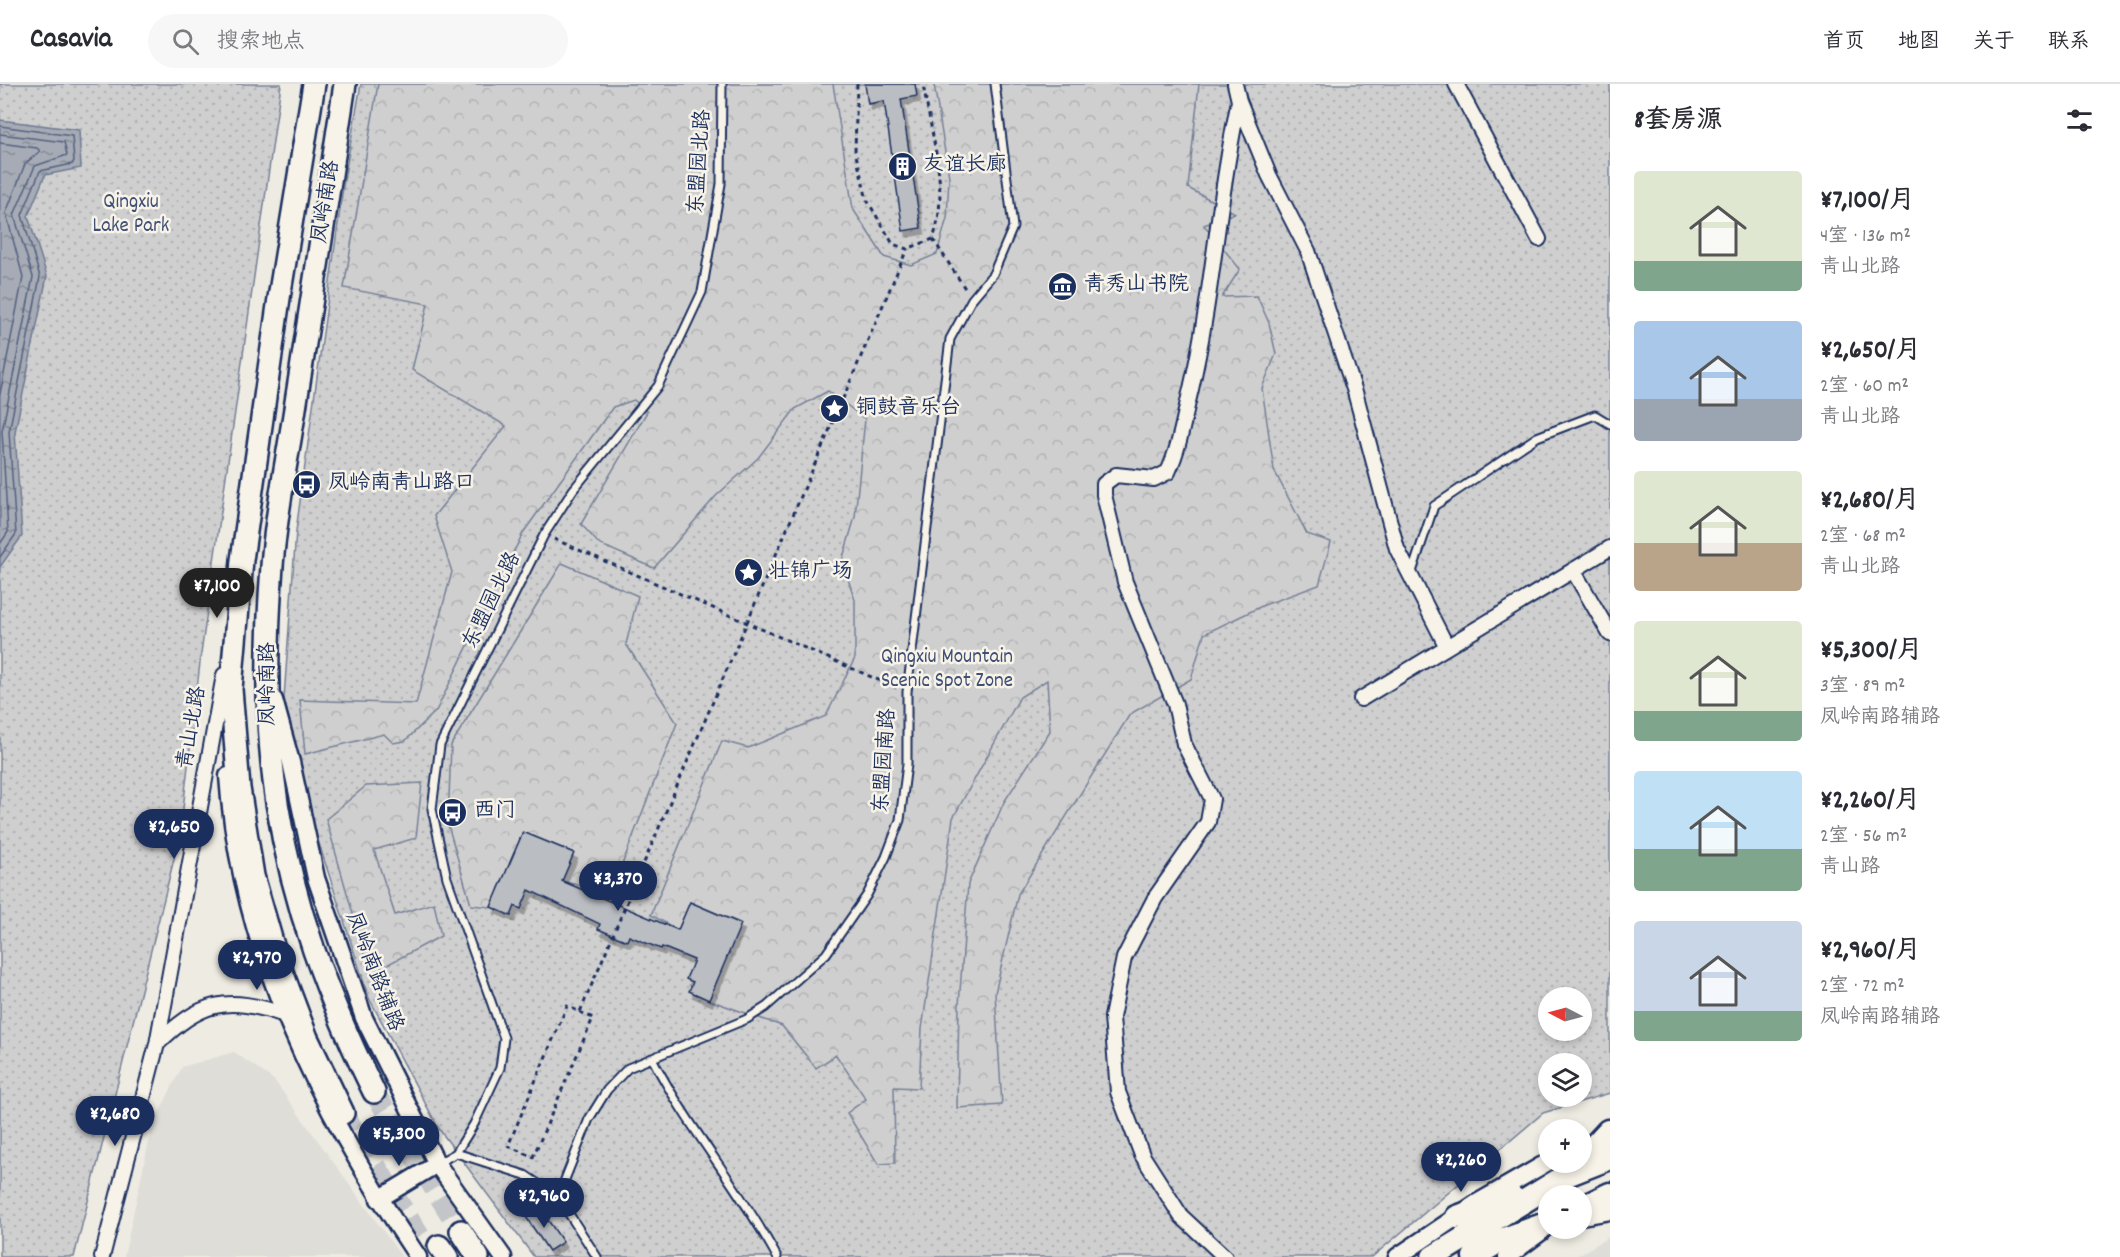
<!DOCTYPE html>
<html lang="zh">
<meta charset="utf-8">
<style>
body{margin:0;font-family:Dekko,"LXGW WenKai TC",sans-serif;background:#f7f7f7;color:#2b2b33;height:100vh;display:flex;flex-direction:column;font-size:22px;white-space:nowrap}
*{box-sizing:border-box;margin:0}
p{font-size:20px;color:#7c7c81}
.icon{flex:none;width:33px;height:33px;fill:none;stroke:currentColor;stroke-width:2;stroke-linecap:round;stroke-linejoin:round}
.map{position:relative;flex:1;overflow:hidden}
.sheet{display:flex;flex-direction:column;background:#fff;width:510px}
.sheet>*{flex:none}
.needle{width:39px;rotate:276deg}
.buttons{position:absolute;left:1538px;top:903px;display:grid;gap:12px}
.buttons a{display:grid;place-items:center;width:54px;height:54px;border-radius:50%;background:#fff;box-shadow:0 3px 9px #0003;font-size:30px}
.price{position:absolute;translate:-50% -51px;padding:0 14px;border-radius:21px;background:#1b2f5e;color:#fff;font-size:20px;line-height:39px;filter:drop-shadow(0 2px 3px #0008)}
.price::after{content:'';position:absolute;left:50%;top:36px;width:18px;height:14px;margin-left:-9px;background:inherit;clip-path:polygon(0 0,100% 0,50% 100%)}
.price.active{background:#222;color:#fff}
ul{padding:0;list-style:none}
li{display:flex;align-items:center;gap:18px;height:150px;padding:0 24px}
li span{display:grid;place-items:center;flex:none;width:168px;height:120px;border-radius:6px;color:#555}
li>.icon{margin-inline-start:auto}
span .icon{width:72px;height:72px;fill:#fffc;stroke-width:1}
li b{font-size:26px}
h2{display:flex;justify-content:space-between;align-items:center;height:72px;padding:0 24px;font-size:26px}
header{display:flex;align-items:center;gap:36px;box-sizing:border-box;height:84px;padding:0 30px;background:#fff;border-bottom:2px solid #e1e1e2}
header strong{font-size:28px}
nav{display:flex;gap:33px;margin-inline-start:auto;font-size:21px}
.search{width:420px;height:54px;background:#f7f7f7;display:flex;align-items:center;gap:15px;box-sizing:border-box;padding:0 21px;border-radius:33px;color:#7c7c81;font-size:22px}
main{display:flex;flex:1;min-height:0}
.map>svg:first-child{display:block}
.built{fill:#deddd8}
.grass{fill:url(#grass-dots);stroke:#757f96;stroke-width:1.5;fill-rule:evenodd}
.forest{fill:url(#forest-crowns);stroke:#757f96;stroke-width:1.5}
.water{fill:url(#water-ripples);stroke:#6e7992;stroke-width:1.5}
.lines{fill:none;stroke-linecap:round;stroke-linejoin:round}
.shore{stroke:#536181;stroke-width:1.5}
.building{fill:#babdc2;stroke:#1b2f5e;stroke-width:1.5;filter:url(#shadow)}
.primary-tunnel{stroke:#c4c5c8;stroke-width:21;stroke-dasharray:21 10;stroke-linecap:butt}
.service-casing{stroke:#1b2f5e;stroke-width:11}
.minor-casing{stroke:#1b2f5e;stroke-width:18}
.tertiary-casing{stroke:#1b2f5e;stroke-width:21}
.primary-casing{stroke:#1b2f5e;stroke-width:26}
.trunk-casing{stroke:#1b2f5e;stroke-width:27}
.path{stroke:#1b2f5e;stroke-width:3;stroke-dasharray:4.5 4.5;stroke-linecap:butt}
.service{stroke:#f7f3e8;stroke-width:7}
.minor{stroke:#f7f3e8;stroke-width:14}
.tertiary{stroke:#f7f3e8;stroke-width:16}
.primary{stroke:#f7f3e8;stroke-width:21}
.trunk{stroke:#f7f3e8;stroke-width:22}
.labels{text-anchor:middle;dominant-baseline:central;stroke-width:5;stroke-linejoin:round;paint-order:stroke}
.street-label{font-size:21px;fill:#1b2f5e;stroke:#f7f3e8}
.poi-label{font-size:21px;fill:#1b2f5e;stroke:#f7f3e8;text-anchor:start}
.park-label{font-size:21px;fill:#3f4f75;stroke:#f7f3e8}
</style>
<header>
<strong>Casavia</strong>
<div class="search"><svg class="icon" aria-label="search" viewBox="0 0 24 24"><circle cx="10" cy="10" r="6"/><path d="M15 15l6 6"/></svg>搜索地点</div>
<nav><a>首页</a><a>地图</a><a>关于</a><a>联系</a></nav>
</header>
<main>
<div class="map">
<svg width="1610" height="1173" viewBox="0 0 1610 1173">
<defs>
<pattern id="grass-dots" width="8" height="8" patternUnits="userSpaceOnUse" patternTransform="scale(1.5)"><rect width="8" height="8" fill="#cfcfcf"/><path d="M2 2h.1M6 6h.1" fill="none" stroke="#b1b2b4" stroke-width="1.8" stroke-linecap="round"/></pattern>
<pattern id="forest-crowns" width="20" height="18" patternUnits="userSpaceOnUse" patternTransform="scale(1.5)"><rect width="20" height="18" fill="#cfcfcf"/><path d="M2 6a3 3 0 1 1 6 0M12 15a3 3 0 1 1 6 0" fill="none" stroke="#b1b2b4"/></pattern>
<pattern id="water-ripples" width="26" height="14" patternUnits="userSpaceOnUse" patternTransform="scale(1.5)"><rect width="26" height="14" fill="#a6abb5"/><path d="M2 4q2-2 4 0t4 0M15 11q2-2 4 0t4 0" fill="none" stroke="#868c96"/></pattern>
<filter id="shadow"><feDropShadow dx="3.5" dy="6" stdDeviation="0" flood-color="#0004"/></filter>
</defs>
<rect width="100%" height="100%" fill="#eeebe2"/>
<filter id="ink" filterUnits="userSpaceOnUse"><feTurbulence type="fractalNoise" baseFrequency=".0167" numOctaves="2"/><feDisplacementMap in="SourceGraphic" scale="12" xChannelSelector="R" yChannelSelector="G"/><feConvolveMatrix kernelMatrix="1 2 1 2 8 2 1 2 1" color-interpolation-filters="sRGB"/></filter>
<g filter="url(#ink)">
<path class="built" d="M234,968L274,996L402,1173H124L152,1043L182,983Z
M1610,1153V1173H1575L1607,1154Z"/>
<path class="grass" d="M0,0H281L201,570L180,751L74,1173H0Z
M361,0H1610V1009L1543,1029L1372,1173H534L439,1045L369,914L309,729L284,614L296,447L344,96ZM1548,914H1581V946H1548ZM1548,980H1581V1012H1548Z"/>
<path class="forest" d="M378,0H833L853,125L884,173L911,181L937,170L947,134L949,93L934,0H1199L1188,104L1235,129L1204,141L1240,185L1222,213L1257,212L1269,239L1276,270L1262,304L1274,386L1307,450L1331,458L1319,501L1264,521L1204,550L1191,595L1130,630L1018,810L995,909L1002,1021L957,1024L959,921L968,800L1004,718L1050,647L1047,596L1020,613L953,734L922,945L919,1004L894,1003L895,1079L878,1080L847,1029L866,1015L836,971L816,984L782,942L709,916L740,839L690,818L678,846L651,831L722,657L748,664L826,632L855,574V516L842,477L855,433L865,335L828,307L795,325L758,374L716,412L654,484L599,460L581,440L647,328L634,316L613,323L523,449L436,627L405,657L393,659L384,650L305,670L300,616L416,620L452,488L434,432L506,342L412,286L428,220L344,204Z
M562,479L638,512L626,560L677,639L611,809L562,797L574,769L523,748L491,823L471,821L448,741L451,661Z
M422,699L416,754L374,766L395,831L434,819L441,852L370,890L326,735L366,702Z"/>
<path class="water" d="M0,36L79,46L81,84L45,91L28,132L47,192L15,348L22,452L0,483Z"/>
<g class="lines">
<path class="shore" d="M0,42L72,52L74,77L72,80L40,87L22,131L40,193L9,348L16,450L0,473
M0,50L64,58L67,71L35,82L14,131L33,193L2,347L8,448L0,460
M0,59L37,64L40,67L25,80L6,129L23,193L0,310"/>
</g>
<path class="building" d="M865,0H915L917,12L901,15L921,144L903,147L884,17L868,20Z
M523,748L574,769L562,797L678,846L690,818L741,840L709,916L689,907L693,898L686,895L694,876L662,863L661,865L629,852L627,857L598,845L600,840L529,806L521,825L515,822L511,832L491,823Z
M539,1123L563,1158L549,1167L526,1133Z"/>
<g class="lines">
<path class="primary-tunnel" d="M374,1008L461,1147
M343,1029L430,1169"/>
<defs>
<path id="service" d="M1411,491L1434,422L1537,353L1595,331L1610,340
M652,974C688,1044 740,1104 777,1173
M456,1069L474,1040L500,984L504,954L447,794L432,725L440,661L544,451L573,406L658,302L702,208L721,100L722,0
M438,1079L456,1069L525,1091L558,1113L597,1173
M558,1113L589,1035L607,1006L628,984L747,935L766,923L826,870L867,811L886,773L900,736L907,680V608L950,255L972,215L993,190L1013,143L995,0"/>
<path id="minor" d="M1235,0L1239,17L1269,91L1308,167L1355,308L1397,465L1447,563
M1456,0L1539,155
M1573,486L1610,550
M1361,615L1610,464
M157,960C201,917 226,911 285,931
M102,1173L157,960L224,591
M1225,1173L1181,1132L1142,1071L1118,1008L1112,933L1124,874L1155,814L1208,738L1212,715L1184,660L1175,620L1125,498L1104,411V400L1116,391L1154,395L1168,388C1180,362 1184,333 1191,305C1213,210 1218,112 1239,17"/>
<path id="tertiary" d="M274,616L291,678L316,794L364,934L437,1080L503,1173
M228,692C240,868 321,1029 418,1173
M379,1115L437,1080
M1581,1132L1610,1127
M1397,1173L1477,1119L1548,1078
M1507,1173L1542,1147"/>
<path id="primary" d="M314,0L279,214L242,476L231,605L239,704L253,792L276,872L307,954L343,1029
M345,0C329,106 312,212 296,318C288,372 276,427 272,482C266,560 265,641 277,719C293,823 328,914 374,1008
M461,1147L478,1173
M439,1162L447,1173"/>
<path id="trunk" d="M1581,1076L1608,1047
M1581,1124L1610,1110
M1457,1133L1512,1113
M1433,1173L1567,1091L1610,1074
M1474,1173L1501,1156L1548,1139"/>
</defs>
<use href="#service" class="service-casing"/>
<use href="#minor" class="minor-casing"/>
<use href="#tertiary" class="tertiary-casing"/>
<use href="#primary" class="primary-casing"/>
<use href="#trunk" class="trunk-casing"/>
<path class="path" d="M857,0L855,67L867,116L893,160L907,165L933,155C950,107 931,50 923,0
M933,155L966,206
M554,455L897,604
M580,928L593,934L533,1073L508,1062L567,922L580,928L907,165"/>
<use href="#service" class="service"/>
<use href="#minor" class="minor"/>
<use href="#tertiary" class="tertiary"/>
<use href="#primary" class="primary"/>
<use href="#trunk" class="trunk"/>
</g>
</g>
<defs>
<symbol id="building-disc" viewBox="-11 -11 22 22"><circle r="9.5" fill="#1b2f5e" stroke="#f7f3e8"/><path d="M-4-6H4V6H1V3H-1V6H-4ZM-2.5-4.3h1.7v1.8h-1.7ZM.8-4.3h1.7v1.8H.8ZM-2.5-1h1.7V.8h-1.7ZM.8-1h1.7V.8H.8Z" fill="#fff"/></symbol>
<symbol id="museum-disc" viewBox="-11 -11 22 22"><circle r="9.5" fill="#1b2f5e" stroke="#f7f3e8"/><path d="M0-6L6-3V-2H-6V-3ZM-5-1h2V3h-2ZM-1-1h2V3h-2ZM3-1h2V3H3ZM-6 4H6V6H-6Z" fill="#fff"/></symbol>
<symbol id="sight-disc" viewBox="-11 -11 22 22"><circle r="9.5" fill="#1b2f5e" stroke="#f7f3e8"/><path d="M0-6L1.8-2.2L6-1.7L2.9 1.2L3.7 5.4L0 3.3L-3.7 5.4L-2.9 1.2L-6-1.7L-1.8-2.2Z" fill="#fff"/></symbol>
<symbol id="bus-disc" viewBox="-11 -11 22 22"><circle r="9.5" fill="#1b2f5e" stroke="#f7f3e8"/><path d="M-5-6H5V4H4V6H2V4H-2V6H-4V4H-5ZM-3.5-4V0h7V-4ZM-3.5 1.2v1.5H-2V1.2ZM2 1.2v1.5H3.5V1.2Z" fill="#fff"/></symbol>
</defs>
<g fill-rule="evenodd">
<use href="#building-disc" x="886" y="66" width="33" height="33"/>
<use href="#museum-disc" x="1046" y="186" width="33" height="33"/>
<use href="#sight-disc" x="818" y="308" width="33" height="33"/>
<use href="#bus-disc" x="290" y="384" width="33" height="33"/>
<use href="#sight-disc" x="732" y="472" width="33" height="33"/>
<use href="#bus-disc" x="436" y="712" width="33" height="33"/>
</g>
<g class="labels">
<g class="street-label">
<text transform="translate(701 78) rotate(-86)">东盟园北路</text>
<text transform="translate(327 118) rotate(-81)">凤岭南路</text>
<text transform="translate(493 517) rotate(-64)">东盟园北路</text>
<text transform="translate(269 600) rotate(-90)">凤岭南路</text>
<text transform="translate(193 644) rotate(-80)">青山北路</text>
<text transform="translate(886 677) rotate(-86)">东盟园南路</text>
<text transform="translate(373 888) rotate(69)">凤岭南路辅路</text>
</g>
<g class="poi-label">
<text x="923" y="82">友谊长廊</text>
<text x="1084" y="202">青秀山书院</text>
<text x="856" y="325">铜鼓音乐台</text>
<text x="328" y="400">凤岭南青山路口</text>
<text x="769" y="489">壮锦广场</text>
<text x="474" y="728">西门</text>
</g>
<g class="park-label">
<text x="131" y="119">Qingxiu<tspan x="131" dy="24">Lake Park</tspan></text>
<text x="947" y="574">Qingxiu Mountain<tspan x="947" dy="24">Scenic Spot Zone</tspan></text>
</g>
</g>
</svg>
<div class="buttons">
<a><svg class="needle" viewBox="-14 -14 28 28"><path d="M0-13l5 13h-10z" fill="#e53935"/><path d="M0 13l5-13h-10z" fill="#7c7c81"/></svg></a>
<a><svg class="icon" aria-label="layers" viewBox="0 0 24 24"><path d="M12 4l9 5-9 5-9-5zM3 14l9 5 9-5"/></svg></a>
<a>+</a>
<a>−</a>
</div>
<b class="price active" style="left:217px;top:535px">¥7,100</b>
<b class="price" style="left:174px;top:776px">¥2,650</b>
<b class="price" style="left:618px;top:828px">¥3,370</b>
<b class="price" style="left:257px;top:907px">¥2,970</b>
<b class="price" style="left:115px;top:1063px">¥2,680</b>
<b class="price" style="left:399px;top:1083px">¥5,300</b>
<b class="price" style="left:1461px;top:1109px">¥2,260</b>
<b class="price" style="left:544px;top:1145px">¥2,960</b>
</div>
<section class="sheet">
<h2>8套房源<svg class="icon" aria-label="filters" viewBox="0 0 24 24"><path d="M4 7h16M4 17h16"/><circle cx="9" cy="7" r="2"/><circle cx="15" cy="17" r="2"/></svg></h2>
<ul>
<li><span style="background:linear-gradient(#dfe7d0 75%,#7fa58c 0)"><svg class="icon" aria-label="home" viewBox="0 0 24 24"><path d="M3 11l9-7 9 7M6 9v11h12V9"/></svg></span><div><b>¥7,100/月</b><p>4室 · 136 m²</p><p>青山北路</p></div></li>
<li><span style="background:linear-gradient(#a9c7e8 65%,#9aa5b1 0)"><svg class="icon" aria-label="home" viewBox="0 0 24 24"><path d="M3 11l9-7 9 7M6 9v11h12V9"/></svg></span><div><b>¥2,650/月</b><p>2室 · 60 m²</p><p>青山北路</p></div></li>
<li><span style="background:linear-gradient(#dfe7d0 60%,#b9a48a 0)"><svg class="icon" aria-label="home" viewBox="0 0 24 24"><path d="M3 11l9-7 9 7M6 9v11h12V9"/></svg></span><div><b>¥2,680/月</b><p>2室 · 68 m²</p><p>青山北路</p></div></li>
<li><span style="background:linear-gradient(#dfe7d0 75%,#7fa58c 0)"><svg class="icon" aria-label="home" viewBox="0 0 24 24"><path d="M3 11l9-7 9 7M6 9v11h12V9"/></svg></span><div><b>¥5,300/月</b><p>3室 · 89 m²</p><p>凤岭南路辅路</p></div></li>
<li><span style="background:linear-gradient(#bfe0f5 65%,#7fa58c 0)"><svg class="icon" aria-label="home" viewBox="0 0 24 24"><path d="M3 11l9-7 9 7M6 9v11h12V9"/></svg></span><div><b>¥2,260/月</b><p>2室 · 56 m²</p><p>青山路</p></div></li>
<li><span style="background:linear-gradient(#c9d6e8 75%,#7fa58c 0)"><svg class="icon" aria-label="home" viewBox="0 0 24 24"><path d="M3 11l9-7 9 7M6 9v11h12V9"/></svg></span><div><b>¥2,960/月</b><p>2室 · 72 m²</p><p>凤岭南路辅路</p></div></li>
</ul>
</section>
</main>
